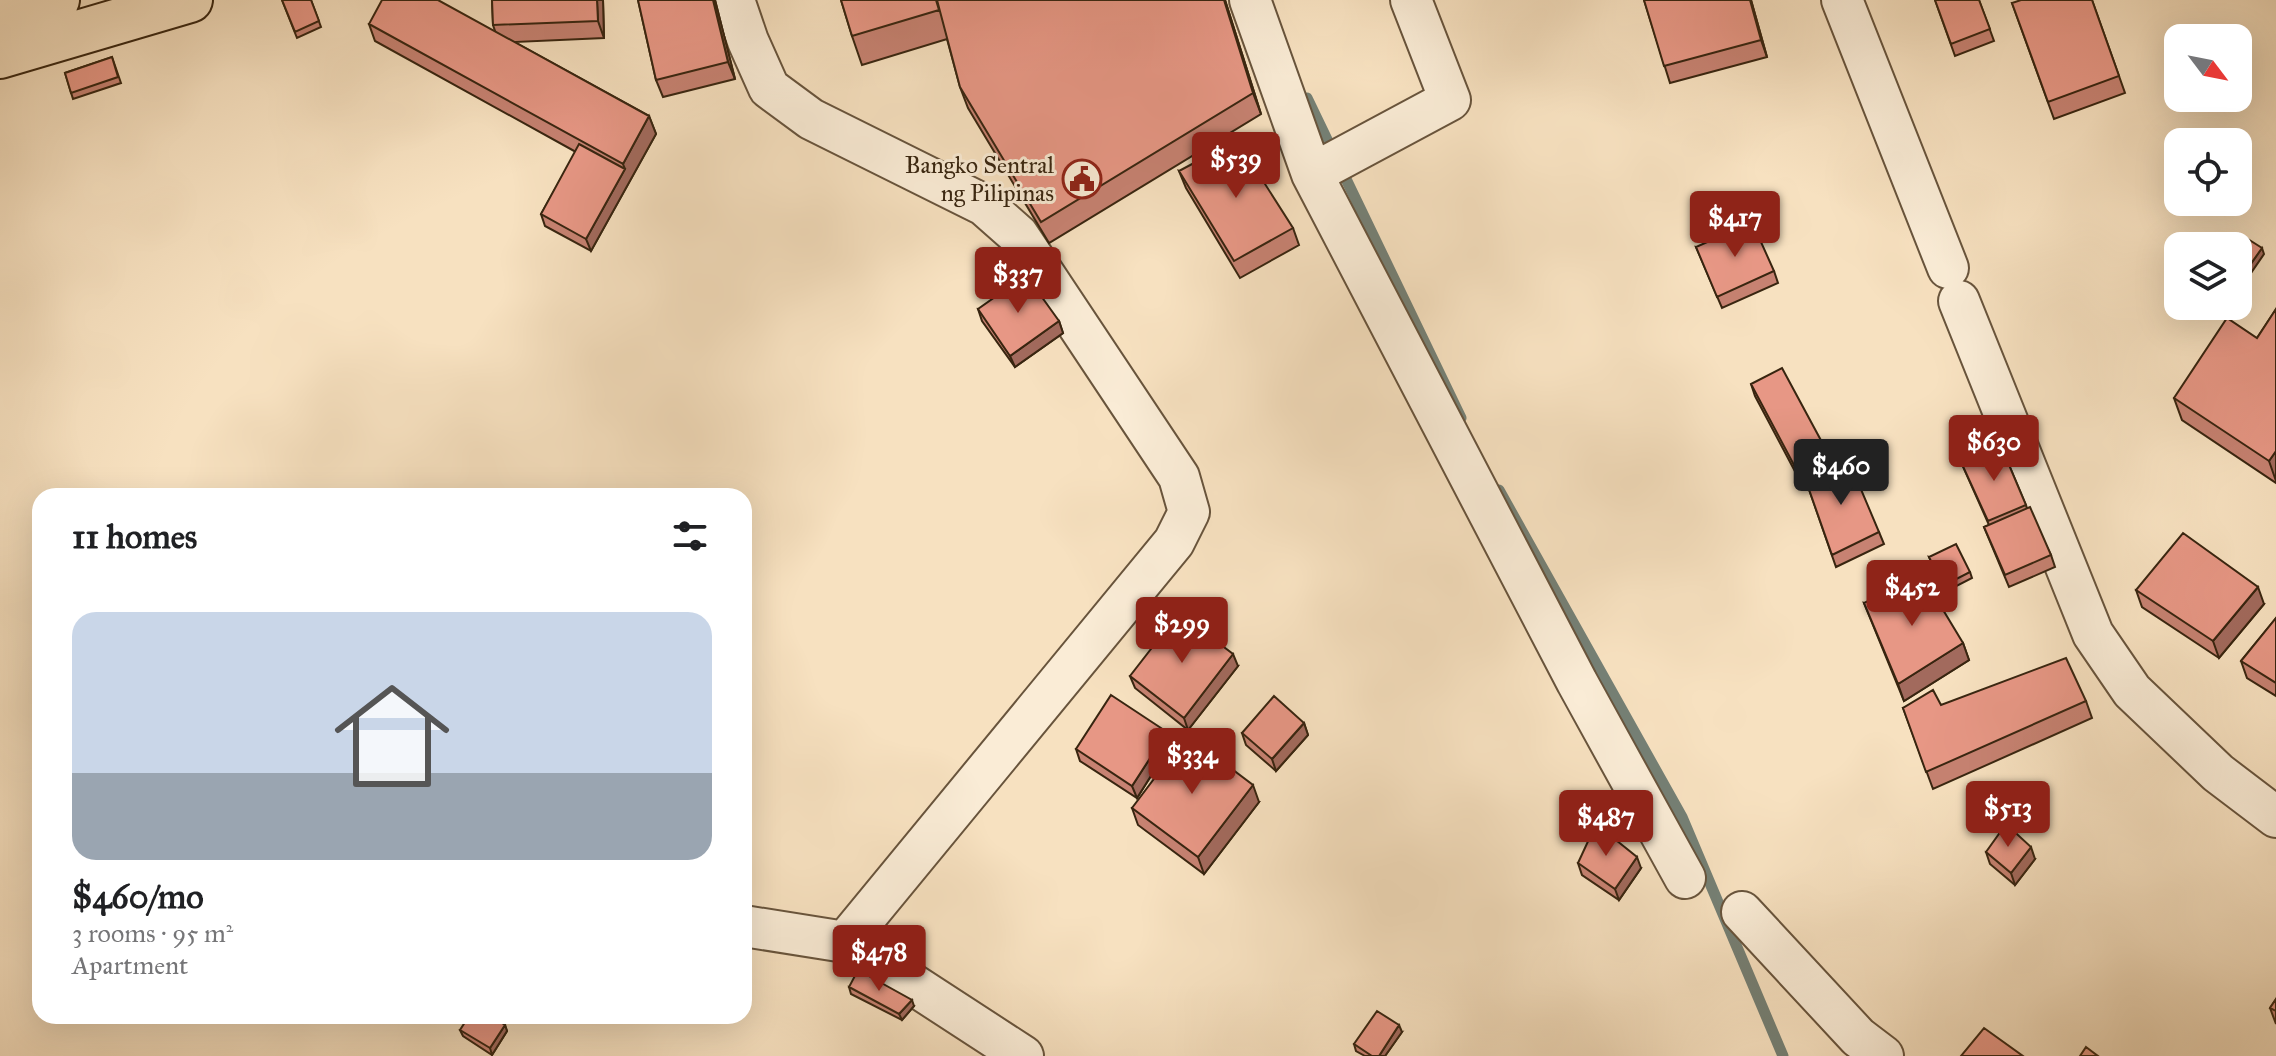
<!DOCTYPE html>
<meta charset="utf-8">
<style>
body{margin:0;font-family:"IM FELL Great Primer",serif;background:#f6f6f6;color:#202124;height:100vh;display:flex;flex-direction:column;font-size:30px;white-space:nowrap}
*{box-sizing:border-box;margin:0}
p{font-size:26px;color:#757577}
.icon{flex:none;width:44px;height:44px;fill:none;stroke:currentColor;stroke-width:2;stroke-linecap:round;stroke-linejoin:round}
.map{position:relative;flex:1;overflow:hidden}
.details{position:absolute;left:32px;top:488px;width:720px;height:536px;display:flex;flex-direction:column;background:#fff;border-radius:24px;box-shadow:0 8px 32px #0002}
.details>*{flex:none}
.needle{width:52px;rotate:122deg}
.fabs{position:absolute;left:2164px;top:24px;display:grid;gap:16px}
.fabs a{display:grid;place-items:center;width:88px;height:88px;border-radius:16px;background:#fff;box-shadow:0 8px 32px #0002;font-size:40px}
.price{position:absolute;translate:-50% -68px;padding:0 18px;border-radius:8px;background:#8f2418;color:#fff;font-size:26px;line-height:52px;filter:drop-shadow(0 2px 4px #0008)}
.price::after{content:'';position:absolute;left:50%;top:48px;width:24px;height:18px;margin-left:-12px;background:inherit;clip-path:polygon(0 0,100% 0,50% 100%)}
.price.on{background:#222;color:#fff}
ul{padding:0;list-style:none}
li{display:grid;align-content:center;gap:16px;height:424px;padding:0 40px}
li span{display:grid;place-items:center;height:248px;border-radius:24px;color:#555}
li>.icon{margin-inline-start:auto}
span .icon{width:144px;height:144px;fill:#fffc;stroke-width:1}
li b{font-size:34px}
h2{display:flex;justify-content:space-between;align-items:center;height:96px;padding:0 40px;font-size:34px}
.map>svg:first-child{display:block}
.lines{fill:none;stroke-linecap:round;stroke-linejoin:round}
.stream{stroke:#758075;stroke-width:11}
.street-casing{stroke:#68543c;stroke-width:44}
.highway-casing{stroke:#382510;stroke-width:48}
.street{stroke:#faecd6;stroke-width:40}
.highway{stroke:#f7e1c0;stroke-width:44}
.wall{fill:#c78272;stroke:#382510;stroke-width:2}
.shaded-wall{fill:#a26a5d;stroke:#382510;stroke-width:2}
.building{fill:#e79785;stroke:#382510;stroke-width:2}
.labels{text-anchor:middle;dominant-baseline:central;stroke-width:6;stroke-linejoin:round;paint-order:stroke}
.poi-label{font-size:24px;fill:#382510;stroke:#faecd6;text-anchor:end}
</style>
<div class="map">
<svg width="2276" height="1056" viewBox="0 0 2276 1056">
<rect width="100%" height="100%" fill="#f7e1c0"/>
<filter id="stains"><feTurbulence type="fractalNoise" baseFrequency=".0025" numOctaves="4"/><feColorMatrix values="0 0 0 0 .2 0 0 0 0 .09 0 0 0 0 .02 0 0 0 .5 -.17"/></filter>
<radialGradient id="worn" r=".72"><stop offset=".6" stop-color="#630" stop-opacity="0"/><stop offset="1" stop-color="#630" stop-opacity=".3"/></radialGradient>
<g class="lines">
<path class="stream" d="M1307,98L1461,418
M1499,490L1682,817L1783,1056"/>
<defs>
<path id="street" d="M734,0L748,41L769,88L811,119L984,205L1018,235L1179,477L1189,512L1174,542L845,942L880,963L1023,1056
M1250,0L1312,174L1577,682L1685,878
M1842,0L1948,268
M1312,174L1450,100L1411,0
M1959,301L2093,634L2132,691L2218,773L2276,817
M1742,912L1858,1037L1883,1056
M744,926L845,942"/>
<path id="highway" d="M0,17L57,0
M0,56L190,0"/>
</defs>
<use href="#street" class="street-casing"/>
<use href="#highway" class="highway-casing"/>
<use href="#street" class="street"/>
<use href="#highway" class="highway"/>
</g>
<path class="wall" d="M282,0H311L321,27L297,38Z
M492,0H603L604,38L514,42L649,116L656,134L591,251L545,226L541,214L576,152L375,41L369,24L495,31L493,25Z
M638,0H715L735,79L663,97L656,80Z
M841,0H1225L1261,114L1049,243L968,108L960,87L947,39L862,65L852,36Z
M1644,0H1751L1767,57L1670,83Z
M1935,0H1979L1994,41L1955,56Z
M2092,0L2125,93L2054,119L2012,3Z
M112,57L121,83L73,99L65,73Z
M1179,171L1293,228L1299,245L1240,278L1186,188Z
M1696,247L1774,271L1778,283L1722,308Z
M978,309L1059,321L1063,333L1015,367L982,321Z
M2276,309V483L2182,420L2174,398L2257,338Z
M1751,384L1829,458L1798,477L1755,396Z
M2001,446L2027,508L2051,555L2055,567L2009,587L1984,527L1989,525L1961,462Z
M1805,478L1879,532L1884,544L1836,567Z
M1929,557L1970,572L1972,578L1945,592Z
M2136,590L2264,604L2219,658L2142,607Z
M1864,603L1963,643L1969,660L1904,701Z
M2276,618V696L2247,678L2241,661Z
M1238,666L1188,730L1135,688L1130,676Z
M2086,701L2092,718L1933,789L1903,708L1941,705Z
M1304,723L1308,735L1276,771L1246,745L1242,733Z
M1171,744L1137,798L1080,761L1076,749Z
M1259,802L1204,874L1138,825L1132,808Z
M1986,852L2035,859L2015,885L1990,864Z
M1578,863L1641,868L1619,900L1582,875Z
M849,987L914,1006L902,1020L851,994Z
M2276,999V1024L2270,1008Z
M505,1025L507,1031L492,1055L463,1036L460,1030Z
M1402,1032L1385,1056H1365L1356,1051L1354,1044Z"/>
<path class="shaded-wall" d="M597,0H603L604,38L598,21Z
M713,0H715L735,79L728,62Z
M1224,0H1225L1261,114L1253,93Z
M1750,0H1751L1767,57L1761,40Z
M649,116L656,134L591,251L586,239L625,169L623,164Z
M2262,248L2264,254L2238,292V282Z
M1059,321L1063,333L1015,367L1010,356Z
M1824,446L1829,458L1798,477L1794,465Z
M2276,451V481L2269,461Z
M2258,587L2264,604L2219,658L2213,641Z
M1963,643L1969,660L1904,701L1898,684Z
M1233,654L1238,666L1188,730L1184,718Z
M1304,723L1308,735L1276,771L1272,759Z
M1167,732L1171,744L1137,798L1132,786Z
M1253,785L1259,802L1204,874L1198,857Z
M2031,847L2035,859L2015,885L2011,873Z
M1637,857L1641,868L1619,900L1615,889Z
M912,1000L914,1006L902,1020L899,1014Z
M505,1025L507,1031L492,1055L490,1048Z
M1399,1025L1402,1032L1385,1056H1379Z"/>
<path class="building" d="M282,0H311L319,21L295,32Z
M382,0H438L649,116L623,164L369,24Z
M492,0H597L598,21L493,25Z
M638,0H713L728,62L656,80Z
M841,0H936L939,10L852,36Z
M937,0H1224L1253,93L1041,222L960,87Z
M1644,0H1750L1761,40L1664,66Z
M1935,0H1979L1990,29L1951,44Z
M2021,0H2092L2119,76L2048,102L2012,3Z
M112,57L118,77L71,93L65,73Z
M1237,140L1293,228L1234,261L1179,171Z
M579,144L625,169L586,239L541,214Z
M1752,222L1774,271L1717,297L1696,247Z
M2240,234L2262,248L2238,282V246H2233Z
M1026,275L1059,321L1010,356L978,309Z
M2276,309V451L2269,461L2174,398L2227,318L2257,338Z
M1782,368L1824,446L1794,465L1751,384Z
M2001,446L2026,505L1988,521L1961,462Z
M1849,461L1879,532L1832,555L1805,478Z
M2030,507L2051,555L2005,575L1984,527Z
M2183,533L2258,587L2213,641L2136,590Z
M1956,544L1970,572L1943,586L1929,557Z
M1922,575L1963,643L1898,684L1864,603Z
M1179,613L1233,654L1184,718L1130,676Z
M2276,618V683L2241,661Z
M2066,658L2086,701L1926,772L1903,708L1933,690L1941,705Z
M1111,695L1167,732L1132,786L1076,749Z
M1274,696L1304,723L1272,759L1242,733Z
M1187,735L1253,785L1198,857L1132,808Z
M1596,824L1637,857L1615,889L1578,863Z
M2006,824L2031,847L2011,873L1986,852Z
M858,970L912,1000L899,1014L849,987Z
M2276,999V1011L2270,1008Z
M1377,1011L1399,1025L1379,1056H1372L1354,1044Z
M469,1016H491L505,1025L490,1048L460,1030Z
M1984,1028L2023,1056H1961Z
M2086,1047L2098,1056H2080Z"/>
<defs>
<symbol id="civic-ring" viewBox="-11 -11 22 22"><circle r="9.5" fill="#faecd6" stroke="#8f2418" stroke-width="1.5"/><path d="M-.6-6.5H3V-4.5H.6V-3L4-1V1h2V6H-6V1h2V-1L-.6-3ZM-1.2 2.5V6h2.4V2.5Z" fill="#8f2418"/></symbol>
</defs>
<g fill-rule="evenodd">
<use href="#civic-ring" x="1060" y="157" width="44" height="44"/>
</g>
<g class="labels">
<g class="poi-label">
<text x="1054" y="165">Bangko Sentral<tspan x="1054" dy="28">ng Pilipinas</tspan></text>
</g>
</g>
<rect width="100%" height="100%" filter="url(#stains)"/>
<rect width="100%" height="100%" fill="url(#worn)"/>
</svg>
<div class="fabs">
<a><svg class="needle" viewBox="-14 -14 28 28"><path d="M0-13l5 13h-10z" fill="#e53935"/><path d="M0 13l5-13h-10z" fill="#757577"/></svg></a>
<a><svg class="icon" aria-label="locate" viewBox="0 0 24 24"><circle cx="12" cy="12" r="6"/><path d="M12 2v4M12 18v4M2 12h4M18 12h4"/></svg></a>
<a><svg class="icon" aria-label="layers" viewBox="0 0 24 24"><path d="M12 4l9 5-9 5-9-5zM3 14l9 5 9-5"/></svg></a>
</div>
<b class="price" style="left:1236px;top:200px">$539</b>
<b class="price" style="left:1735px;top:259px">$417</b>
<b class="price" style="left:1018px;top:315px">$337</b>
<b class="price" style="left:1994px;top:483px">$630</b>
<b class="price on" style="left:1841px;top:507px">$460</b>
<b class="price" style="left:1912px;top:628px">$452</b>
<b class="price" style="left:1182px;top:665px">$299</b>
<b class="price" style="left:1192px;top:796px">$334</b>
<b class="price" style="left:2008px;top:849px">$513</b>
<b class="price" style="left:1606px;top:858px">$487</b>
<b class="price" style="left:879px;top:993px">$478</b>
<section class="details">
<h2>11 homes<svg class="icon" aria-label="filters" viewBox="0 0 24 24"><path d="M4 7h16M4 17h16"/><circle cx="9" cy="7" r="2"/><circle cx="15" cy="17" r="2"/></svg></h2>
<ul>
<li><span style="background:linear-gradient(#c9d6e8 65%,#9aa5b1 0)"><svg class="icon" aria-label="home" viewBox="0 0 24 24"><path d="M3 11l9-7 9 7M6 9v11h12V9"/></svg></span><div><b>$460/mo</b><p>3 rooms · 95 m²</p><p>Apartment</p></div></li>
</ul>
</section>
</div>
